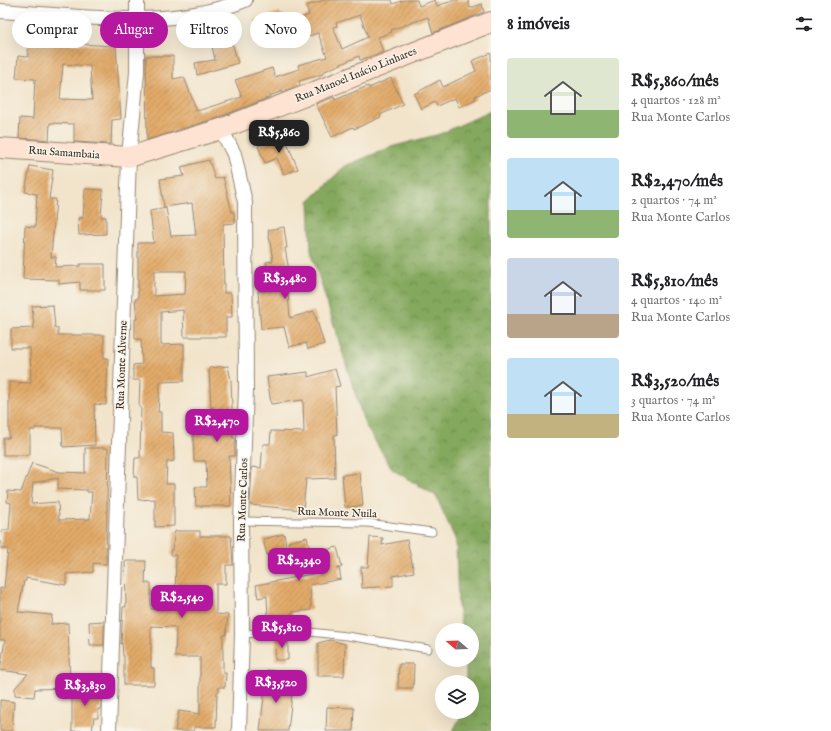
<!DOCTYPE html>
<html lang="pt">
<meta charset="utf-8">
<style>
body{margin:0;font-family:"IM FELL English",serif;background:#f6f6f6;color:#202124;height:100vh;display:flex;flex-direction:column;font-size:15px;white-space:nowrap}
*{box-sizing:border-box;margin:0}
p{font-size:13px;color:#757577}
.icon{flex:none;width:22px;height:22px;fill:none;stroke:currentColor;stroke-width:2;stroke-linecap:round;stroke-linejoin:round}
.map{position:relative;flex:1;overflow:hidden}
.details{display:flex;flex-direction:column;background:#fff;width:340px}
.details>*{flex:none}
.guide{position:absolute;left:12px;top:12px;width:380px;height:36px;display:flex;gap:8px}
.needle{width:26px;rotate:289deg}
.tools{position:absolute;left:435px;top:623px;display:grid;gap:8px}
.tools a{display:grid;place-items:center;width:44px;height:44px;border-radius:50%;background:#fff;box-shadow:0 4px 16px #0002;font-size:20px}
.price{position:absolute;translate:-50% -34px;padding:0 9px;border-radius:8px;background:#b5179e;color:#fff;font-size:13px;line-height:26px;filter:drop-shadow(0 1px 2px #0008)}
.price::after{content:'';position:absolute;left:50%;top:24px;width:12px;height:9px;margin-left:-6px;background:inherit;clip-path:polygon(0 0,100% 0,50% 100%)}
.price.selected{background:#222;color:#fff}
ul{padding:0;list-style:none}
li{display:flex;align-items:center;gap:12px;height:100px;padding:0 16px}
li span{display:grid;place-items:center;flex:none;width:112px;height:80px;border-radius:4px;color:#555}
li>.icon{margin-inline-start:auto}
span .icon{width:48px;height:48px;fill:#fffc;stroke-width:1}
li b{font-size:17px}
h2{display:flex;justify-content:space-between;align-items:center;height:48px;padding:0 16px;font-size:17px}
.tag{padding:0 14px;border-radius:18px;background:#fff;box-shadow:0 4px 16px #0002;font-size:14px;line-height:36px}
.tag.selected{background:#b5179e;color:#fff}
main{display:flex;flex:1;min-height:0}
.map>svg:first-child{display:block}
.forest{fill:url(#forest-crowns);stroke:#60693e}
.building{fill:url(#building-hatch);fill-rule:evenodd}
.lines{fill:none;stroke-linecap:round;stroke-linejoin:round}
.service-casing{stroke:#968774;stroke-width:9}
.minor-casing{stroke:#968774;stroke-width:16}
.secondary-casing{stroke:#968774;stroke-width:22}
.service{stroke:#fff;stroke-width:7}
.minor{stroke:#fff;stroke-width:14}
.secondary{stroke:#fee3d2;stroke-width:20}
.labels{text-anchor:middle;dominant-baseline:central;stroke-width:3;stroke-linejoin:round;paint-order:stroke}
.street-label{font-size:11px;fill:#3b2a1e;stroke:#f7f3e8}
</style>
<main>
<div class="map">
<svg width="491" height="731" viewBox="0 0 491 731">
<defs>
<pattern id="forest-crowns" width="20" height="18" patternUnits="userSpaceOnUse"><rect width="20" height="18" fill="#84a85d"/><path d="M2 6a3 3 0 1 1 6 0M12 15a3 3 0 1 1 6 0" fill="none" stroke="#6d894c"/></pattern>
<pattern id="building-hatch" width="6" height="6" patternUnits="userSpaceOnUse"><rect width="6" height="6" fill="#e2aa69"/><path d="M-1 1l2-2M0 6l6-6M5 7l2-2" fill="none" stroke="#b88b56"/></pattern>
</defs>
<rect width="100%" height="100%" fill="#f7f3e8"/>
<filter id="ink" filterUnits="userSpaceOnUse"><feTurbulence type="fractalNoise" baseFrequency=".025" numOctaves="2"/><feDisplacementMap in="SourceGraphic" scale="8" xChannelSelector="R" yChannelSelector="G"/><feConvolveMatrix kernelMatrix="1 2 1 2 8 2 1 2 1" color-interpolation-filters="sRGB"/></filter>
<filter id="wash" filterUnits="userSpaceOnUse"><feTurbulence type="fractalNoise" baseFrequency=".012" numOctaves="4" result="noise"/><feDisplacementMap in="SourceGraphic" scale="16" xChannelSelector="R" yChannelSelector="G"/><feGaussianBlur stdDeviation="0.9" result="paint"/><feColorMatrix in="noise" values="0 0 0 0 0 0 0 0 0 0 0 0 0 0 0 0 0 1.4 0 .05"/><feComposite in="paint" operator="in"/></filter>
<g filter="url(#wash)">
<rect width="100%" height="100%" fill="#f2e4cb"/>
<path class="forest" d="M491,111V731H453L463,712H472V682H466V660H472V630H462L458,606L456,541L436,496L393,470L365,425L311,251L309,201L345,166L391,147L440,134Z"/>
<g id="blocks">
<path class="building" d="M324,0H392L393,4L404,0H417L419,6L435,0L437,6L455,0H468L470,8L482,4L484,12L433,33L428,17L391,30L392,32L378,37L383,52L360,60L359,56L323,72V74L299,81L300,85L269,96L270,97L217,118L147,140L146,56H173V79L184,77L197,111L242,97L235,80L272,68L275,77L299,69L298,65L327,57L318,33L292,42L290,38L263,47L255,20L280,12L283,24L309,15L306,6ZM360,15L368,37L342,49L333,27L337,26L336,23Z
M228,29L238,63L197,75L195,63L215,60L209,33Z
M28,36H60V43L116,46L121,119L112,120L111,144L74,142V124L50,123L49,140L19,138L20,118L33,119L35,79L16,78L18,56L28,57ZM63,64L90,66L92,100L60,99Z
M491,53V89L475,96L476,99L459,107L455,98L437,106L435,102L421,109L414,94L440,80L443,87L476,71L472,61Z
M391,78L403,104L380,115L381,117L354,129L353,127L332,137L316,104L334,97L335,100L368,86L369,88Z
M284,135L298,169L284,174L277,158L265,163L258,146Z
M209,160L215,179L223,177L232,212H234L235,223L223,224L224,293H231L232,317H226V337H184L183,310L161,312V345L184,344V381L160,382L158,412H161V432L173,433L174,461L167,462L166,484H174V526L155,527V499L138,500L137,477H134L135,458H140L141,407H139L140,380H133V365L142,364L141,339H135V319H137L135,299H138V243H154L150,211L166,208L171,236L196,235L192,203L164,207L160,179L184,176L181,167ZM154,271H186L185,294L154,296Z
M30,166L53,170L49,199H56L51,257H56L55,267L80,266V264H105V290H80V282L59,284V280L23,279L25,226L35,227L37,194L25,192Z
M85,189L103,190L101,217H106V234L79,235L78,218H83Z
M284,227L287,248H285L291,282H287L290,318L314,311L324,344L308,349L306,343L289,347L284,327L261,329L258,291L271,290L266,262L273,261L268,230Z
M53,305L55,328H58V335H104V358H108L106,405L94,404L95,445L63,447L62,428H35V430H30V455H3V438H9V382L31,383L30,348H11V329L34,328L32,306Z
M228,366L231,380L233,438H235V456H229L231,506H196L195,487H207L206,461H194L193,434H213V407L211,408L209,368Z
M335,369L340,386L335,387L337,435H334L335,478L306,479L303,510L250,505L252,467L261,468L263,444H270L271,431L304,432L303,400L271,404L267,377L308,372V377Z
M85,448H108L106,564L93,563V572L66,574V585L26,578V581H24L18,612L52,615L51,624L68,623L70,688L35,689L34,697L15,695V688L28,674L0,670L5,640H0V588H4L8,549H1L2,530H9L11,503L7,502L8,491L21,492L32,463L59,472L85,473ZM58,478V489L87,490V492H92L90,519L59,520L58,502L31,504L33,483Z
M360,473L363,506L345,507L342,475Z
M175,531H200V536H231L233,565H226V584H216V614L228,615L226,635H223V673H226L225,687H219V692H217L216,727H194V731H175L179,711L200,714V657H175L176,629L175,627L151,626V668H154V685H124V656H123L122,643L121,644L123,607H126L125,561H146L145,583H151V609H175L176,555H171Z
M284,534L287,550L267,555L263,539Z
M307,537L311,554L337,547L342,567L337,569L339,568L341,579L310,585L311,610L292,612V619H289V627H276V620H268L267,596L258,598L256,585L322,572V564L288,565V561L292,560L288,542Z
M370,537L383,538L382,545L407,540L414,572L393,576V586L362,588L361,567H368Z
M104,621V645H90L89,622Z
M276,637H288V660H275Z
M330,640L345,644L344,676H318V643Z
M399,664H414L413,688H398Z
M267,670L282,672L280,685L293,686L288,731H260Z
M72,687H102L101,709H98V718H94L92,731H72Z
M0,700L14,702L12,731H0Z
M327,707L354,708L353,731H326Z"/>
</g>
</g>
<g filter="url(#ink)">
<use href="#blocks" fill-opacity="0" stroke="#968774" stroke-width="1"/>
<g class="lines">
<defs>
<path id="service" d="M241,521L368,523L432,532
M242,634L300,631L347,636L428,649"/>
<path id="minor" d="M0,11C81,16 168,31 245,0
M221,129L234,154L245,202L246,389L241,521L242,634L239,731
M109,731L129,157L137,72V0"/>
<path id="secondary" d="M0,148L129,157L221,129L491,22"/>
</defs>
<use href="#service" class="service-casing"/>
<use href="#minor" class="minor-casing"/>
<use href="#secondary" class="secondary-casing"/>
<use href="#service" class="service"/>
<use href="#minor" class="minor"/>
<use href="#secondary" class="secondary"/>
</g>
</g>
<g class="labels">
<g class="street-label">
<text transform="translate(356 75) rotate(-22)">Rua Manoel Inácio Linhares</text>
<text transform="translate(64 153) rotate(4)">Rua Samambaia</text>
<text transform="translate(122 365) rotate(-88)">Rua Monte Alverne</text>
<text transform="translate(243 500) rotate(-88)">Rua Monte Carlos</text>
<text transform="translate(337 513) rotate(2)">Rua Monte Nuila</text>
</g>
</g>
</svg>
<div class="tools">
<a><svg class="needle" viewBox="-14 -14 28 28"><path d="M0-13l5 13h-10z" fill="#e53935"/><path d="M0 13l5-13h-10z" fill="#757577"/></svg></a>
<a><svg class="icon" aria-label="layers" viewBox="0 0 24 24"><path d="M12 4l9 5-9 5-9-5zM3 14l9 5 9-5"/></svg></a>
</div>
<b class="price selected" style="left:279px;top:154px">R$5,860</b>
<b class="price" style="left:285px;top:300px">R$3,480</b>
<b class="price" style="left:217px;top:443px">R$2,470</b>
<b class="price" style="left:299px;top:582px">R$2,340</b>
<b class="price" style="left:182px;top:619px">R$2,540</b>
<b class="price" style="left:282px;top:649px">R$5,810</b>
<b class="price" style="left:276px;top:704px">R$3,520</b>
<b class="price" style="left:85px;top:707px">R$3,830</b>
<div class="guide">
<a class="tag">Comprar</a>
<a class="tag selected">Alugar</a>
<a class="tag">Filtros</a>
<a class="tag">Novo</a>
</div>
</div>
<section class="details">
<h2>8 imóveis<svg class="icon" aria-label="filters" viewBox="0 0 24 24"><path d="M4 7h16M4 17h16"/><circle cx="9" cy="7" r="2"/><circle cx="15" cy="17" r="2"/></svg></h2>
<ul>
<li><span style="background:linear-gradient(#dfe7d0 65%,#8fb573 0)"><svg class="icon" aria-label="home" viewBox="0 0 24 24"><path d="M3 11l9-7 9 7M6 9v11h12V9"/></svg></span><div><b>R$5,860/mês</b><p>4 quartos · 128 m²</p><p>Rua Monte Carlos</p></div></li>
<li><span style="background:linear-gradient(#bfe0f5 65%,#8fb573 0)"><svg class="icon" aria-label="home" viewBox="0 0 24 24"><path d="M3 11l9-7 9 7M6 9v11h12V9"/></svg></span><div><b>R$2,470/mês</b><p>2 quartos · 74 m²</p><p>Rua Monte Carlos</p></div></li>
<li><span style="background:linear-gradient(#c9d6e8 70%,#b9a48a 0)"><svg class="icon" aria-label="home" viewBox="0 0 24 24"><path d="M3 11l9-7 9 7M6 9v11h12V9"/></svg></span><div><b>R$5,810/mês</b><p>4 quartos · 140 m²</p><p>Rua Monte Carlos</p></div></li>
<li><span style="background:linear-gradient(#bfe0f5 70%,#c2b280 0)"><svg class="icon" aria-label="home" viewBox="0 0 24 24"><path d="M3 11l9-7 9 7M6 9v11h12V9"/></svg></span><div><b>R$3,520/mês</b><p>3 quartos · 74 m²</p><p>Rua Monte Carlos</p></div></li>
</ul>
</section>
</main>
